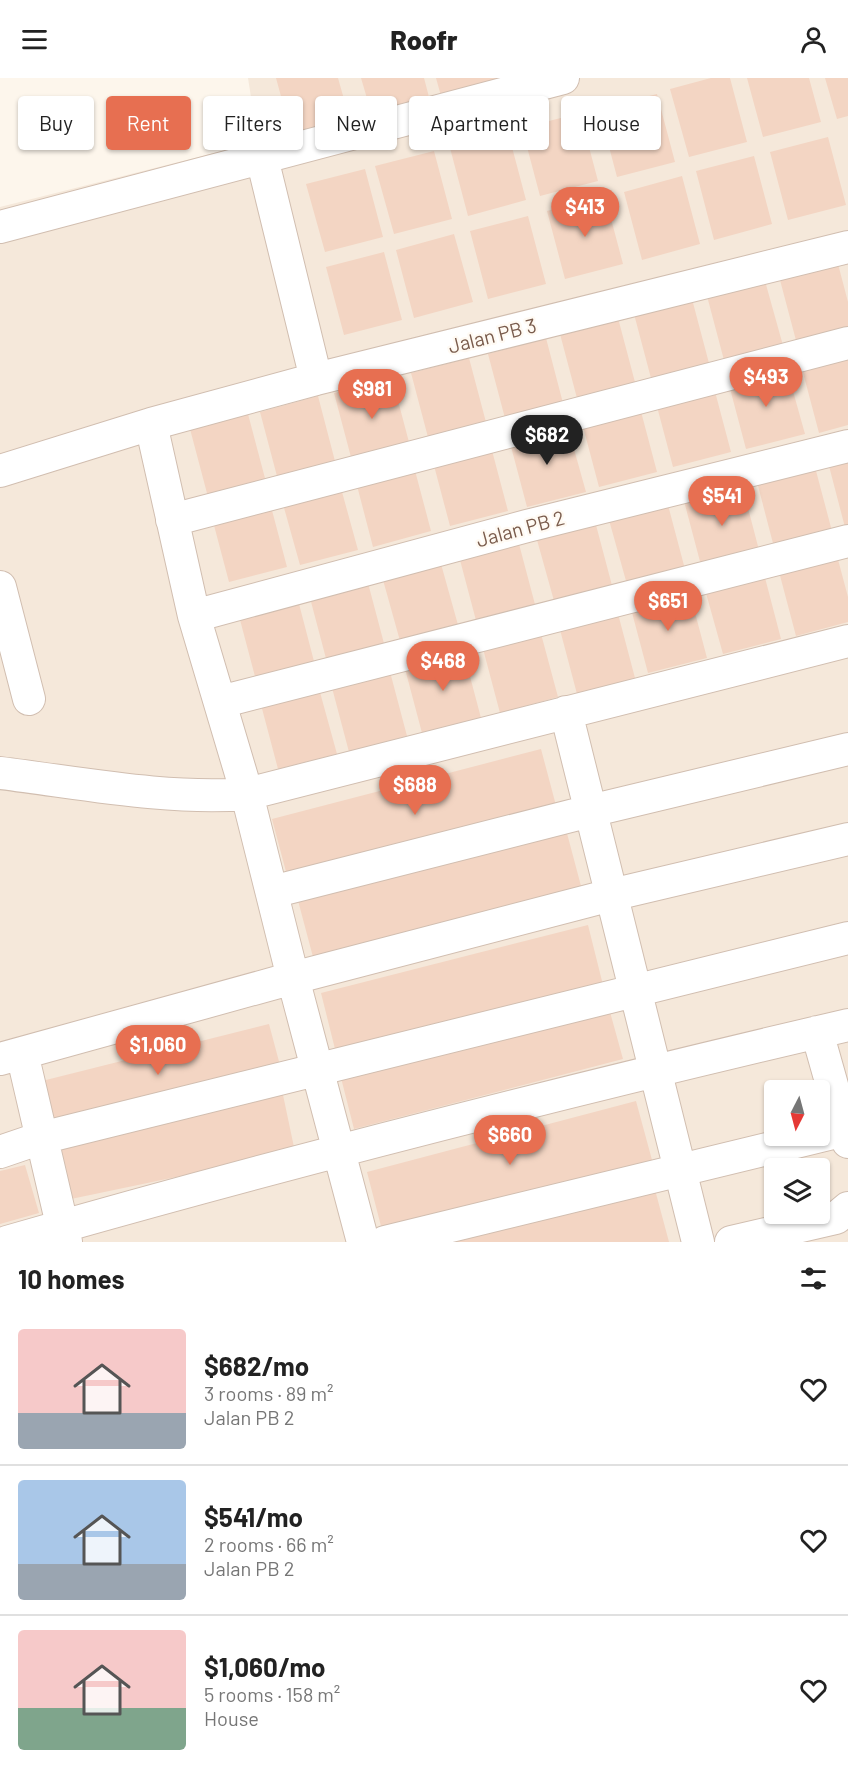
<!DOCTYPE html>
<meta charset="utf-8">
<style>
body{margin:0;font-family:Barlow,sans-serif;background:#f2f2f2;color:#222;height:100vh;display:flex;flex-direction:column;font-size:22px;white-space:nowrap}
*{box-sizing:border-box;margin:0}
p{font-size:20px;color:#767676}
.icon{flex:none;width:33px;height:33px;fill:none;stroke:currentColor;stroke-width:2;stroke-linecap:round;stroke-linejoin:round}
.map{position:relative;height:1164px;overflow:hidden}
.side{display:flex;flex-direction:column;background:#fff;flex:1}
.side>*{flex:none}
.guide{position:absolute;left:18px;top:18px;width:813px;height:54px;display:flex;gap:12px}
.needle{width:39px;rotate:186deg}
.controls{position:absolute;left:764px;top:1002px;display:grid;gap:12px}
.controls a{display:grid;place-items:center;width:66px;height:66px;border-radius:6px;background:#fff;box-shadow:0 2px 4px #0004;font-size:30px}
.price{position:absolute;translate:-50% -51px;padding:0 14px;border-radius:21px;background:#e76f51;color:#fff;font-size:20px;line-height:39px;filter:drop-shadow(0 2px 3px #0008)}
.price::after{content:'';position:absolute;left:50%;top:36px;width:18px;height:14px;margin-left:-9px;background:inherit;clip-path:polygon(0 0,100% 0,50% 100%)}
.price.current{background:#222;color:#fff}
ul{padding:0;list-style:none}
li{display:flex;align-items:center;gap:18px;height:150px;padding:0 18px}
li+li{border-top:2px solid #e0e0e0}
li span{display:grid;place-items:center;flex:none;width:168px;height:120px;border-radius:6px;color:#555}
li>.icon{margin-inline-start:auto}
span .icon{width:72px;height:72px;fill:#fffc;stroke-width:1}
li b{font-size:26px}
h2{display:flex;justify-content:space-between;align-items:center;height:72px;padding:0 18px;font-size:26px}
.pill{padding:0 21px;border-radius:6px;background:#fff;box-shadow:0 2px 4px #0004;font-size:21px;line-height:54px}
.pill.current{background:#e76f51;color:#fff}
header{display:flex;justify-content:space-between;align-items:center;height:78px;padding:0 18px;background:#fff;font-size:27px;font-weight:800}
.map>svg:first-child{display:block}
.residential{fill:#f5e8da;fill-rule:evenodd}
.building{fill:#f3d5c3}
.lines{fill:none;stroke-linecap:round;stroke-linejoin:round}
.minor-casing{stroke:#d1beb0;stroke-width:34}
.minor{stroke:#fff;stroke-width:32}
.labels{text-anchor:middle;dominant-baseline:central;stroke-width:4.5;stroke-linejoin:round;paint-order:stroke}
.street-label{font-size:20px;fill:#7a5c4d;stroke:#fffaf3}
</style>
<header><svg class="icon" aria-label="menu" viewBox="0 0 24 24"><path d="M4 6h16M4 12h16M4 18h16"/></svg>Roofr<svg class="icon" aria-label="person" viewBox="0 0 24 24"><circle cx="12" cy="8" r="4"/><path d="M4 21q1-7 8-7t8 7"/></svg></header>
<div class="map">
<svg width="848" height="1164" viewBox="0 0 848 1164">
<rect width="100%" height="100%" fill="#fdf6ec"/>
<path class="residential" d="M248,0H848V1164H0V129L258,64ZM774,1012H819V1058H774ZM774,1090H819V1136H774Z"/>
<path class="building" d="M276,0H338L349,39L291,55Z
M361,0H424L429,19L371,34Z
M436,0H499V3L441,18Z
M711,0H730L747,64L689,79L670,11Z
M747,0H809L821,44L763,59Z
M825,0H848V38L837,41Z
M657,16L675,84L617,99L599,31Z
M580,35L598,103L540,118L522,50Z
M508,54L526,122L468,138L450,70Z
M828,59L846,127L788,142L770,74Z
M434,73L452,141L394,156L375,88Z
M754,78L772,146L714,162L696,93Z
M365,91L383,159L325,174L306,106Z
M682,98L700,166L642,182L624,114Z
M605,118L623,186L565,201L547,133Z
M528,138L546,206L488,221L470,153Z
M454,156L473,224L414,240L396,172Z
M384,174L402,242L344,257L326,189Z
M838,186L848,224V257L798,270L780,202Z
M765,203L784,271L725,286L707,218Z
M692,221L710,289L652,304L634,236Z
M618,240L636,308L578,324L560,256Z
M546,260L564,329L506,344L488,276Z
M848,274V347L819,355L801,287Z
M469,280L487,348L429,363L411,295Z
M786,288L805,356L746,371L728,303Z
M392,300L410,368L352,383L334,315Z
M713,306L731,374L673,389L655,321Z
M318,318L336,387L278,402L260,334Z
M639,326L657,394L599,409L581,341Z
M248,336L266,404L208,419L190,351Z
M567,346L586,414L527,429L509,361Z
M490,365L508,433L450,448L432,380Z
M848,383V457H847L829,388Z
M413,385L431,453L373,469L355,400Z
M815,389L833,457L775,473L757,404Z
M339,403L358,472L300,487L281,419Z
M742,407L760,476L702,491L684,423Z
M269,421L287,489L229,504L211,436Z
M668,427L686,495L628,510L609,442Z
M596,447L614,515L556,530L537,462Z
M519,466L537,534L478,550L460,482Z
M836,474L848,519V544L796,558L778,490Z
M441,486L460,554L402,570L383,502Z
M763,492L781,561L723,576L704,508Z
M368,505L386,573L328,588L310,520Z
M689,512L707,580L648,595L630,527Z
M298,522L316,591L257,606L239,538Z
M617,532L635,600L577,616L559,548Z
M540,552L558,619L500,635L482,567Z
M463,572L481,640L422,655L404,587Z
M389,590L407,658L349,674L331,606Z
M318,607L337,676L278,691L260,623Z
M541,671L558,735L289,805L272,741Z
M564,744L581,808L313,879L296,815Z
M588,847L604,911L337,979L321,915Z
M607,923L623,981L354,1051L339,992Z
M269,946L281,991L46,1050L34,1005Z
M283,1017L295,1074L71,1121L59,1064Z
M636,1023L652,1082L382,1152L367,1094Z
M25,1087L39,1135L0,1146V1093Z
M654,1108L669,1164H435Z"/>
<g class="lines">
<defs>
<path id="minor" d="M262,80L316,301
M0,149L563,0
M151,346L194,538L247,716L293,900L363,1164
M0,393L151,346L316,301L848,169
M172,442L848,265
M0,509L29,621
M194,538L527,448L848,368
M220,624L848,463
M566,634L698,1164
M0,695C82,705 165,722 247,716L848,563
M272,814L590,733L848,671
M817,954L848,1064
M22,975L66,1164
M0,981L293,900L611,817L848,761
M0,1074L41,1060L848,860
M7,1164C285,1084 566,1013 848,947
M385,1164L845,1052
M731,1164L836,1140L848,1130"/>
</defs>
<use href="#minor" class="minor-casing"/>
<use href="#minor" class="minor"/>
</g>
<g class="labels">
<g class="street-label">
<text transform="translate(492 257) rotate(-14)">Jalan PB 3</text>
<text transform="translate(520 450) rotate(-15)">Jalan PB 2</text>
</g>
</g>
</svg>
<div class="controls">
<a><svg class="needle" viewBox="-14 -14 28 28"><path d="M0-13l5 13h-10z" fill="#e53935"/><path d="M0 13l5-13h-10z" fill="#767676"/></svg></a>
<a><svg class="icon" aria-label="layers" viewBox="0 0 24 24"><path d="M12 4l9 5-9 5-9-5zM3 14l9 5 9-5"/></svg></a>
</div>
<b class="price" style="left:585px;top:160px">$413</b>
<b class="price" style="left:766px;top:330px">$493</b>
<b class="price" style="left:372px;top:342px">$981</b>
<b class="price current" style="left:547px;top:388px">$682</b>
<b class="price" style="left:722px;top:449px">$541</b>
<b class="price" style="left:668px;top:554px">$651</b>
<b class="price" style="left:443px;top:614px">$468</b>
<b class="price" style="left:415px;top:738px">$688</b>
<b class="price" style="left:158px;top:998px">$1,060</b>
<b class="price" style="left:510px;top:1088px">$660</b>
<div class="guide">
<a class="pill">Buy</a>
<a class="pill current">Rent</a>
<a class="pill">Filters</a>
<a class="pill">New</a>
<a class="pill">Apartment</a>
<a class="pill">House</a>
</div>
</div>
<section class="side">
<h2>10 homes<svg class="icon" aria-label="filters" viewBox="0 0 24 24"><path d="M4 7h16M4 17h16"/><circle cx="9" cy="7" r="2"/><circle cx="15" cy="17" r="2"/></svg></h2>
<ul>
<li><span style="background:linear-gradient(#f6c9c9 70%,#9aa5b1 0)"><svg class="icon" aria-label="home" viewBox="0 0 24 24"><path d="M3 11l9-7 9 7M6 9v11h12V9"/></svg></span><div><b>$682/mo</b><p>3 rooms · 89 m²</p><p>Jalan PB 2</p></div><svg class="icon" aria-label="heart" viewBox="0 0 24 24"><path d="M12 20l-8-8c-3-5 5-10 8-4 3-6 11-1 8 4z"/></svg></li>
<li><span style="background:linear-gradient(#a9c7e8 70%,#9aa5b1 0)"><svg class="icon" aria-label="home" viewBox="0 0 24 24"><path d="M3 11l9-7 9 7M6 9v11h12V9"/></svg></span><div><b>$541/mo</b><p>2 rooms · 66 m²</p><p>Jalan PB 2</p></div><svg class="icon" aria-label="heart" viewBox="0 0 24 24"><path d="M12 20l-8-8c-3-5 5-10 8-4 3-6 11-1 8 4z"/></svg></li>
<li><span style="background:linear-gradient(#f6c9c9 65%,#7fa58c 0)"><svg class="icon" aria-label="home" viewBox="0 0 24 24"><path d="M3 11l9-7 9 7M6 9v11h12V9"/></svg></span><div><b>$1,060/mo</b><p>5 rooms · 158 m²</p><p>House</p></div><svg class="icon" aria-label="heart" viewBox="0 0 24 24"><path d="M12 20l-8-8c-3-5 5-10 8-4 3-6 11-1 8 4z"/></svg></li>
</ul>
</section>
